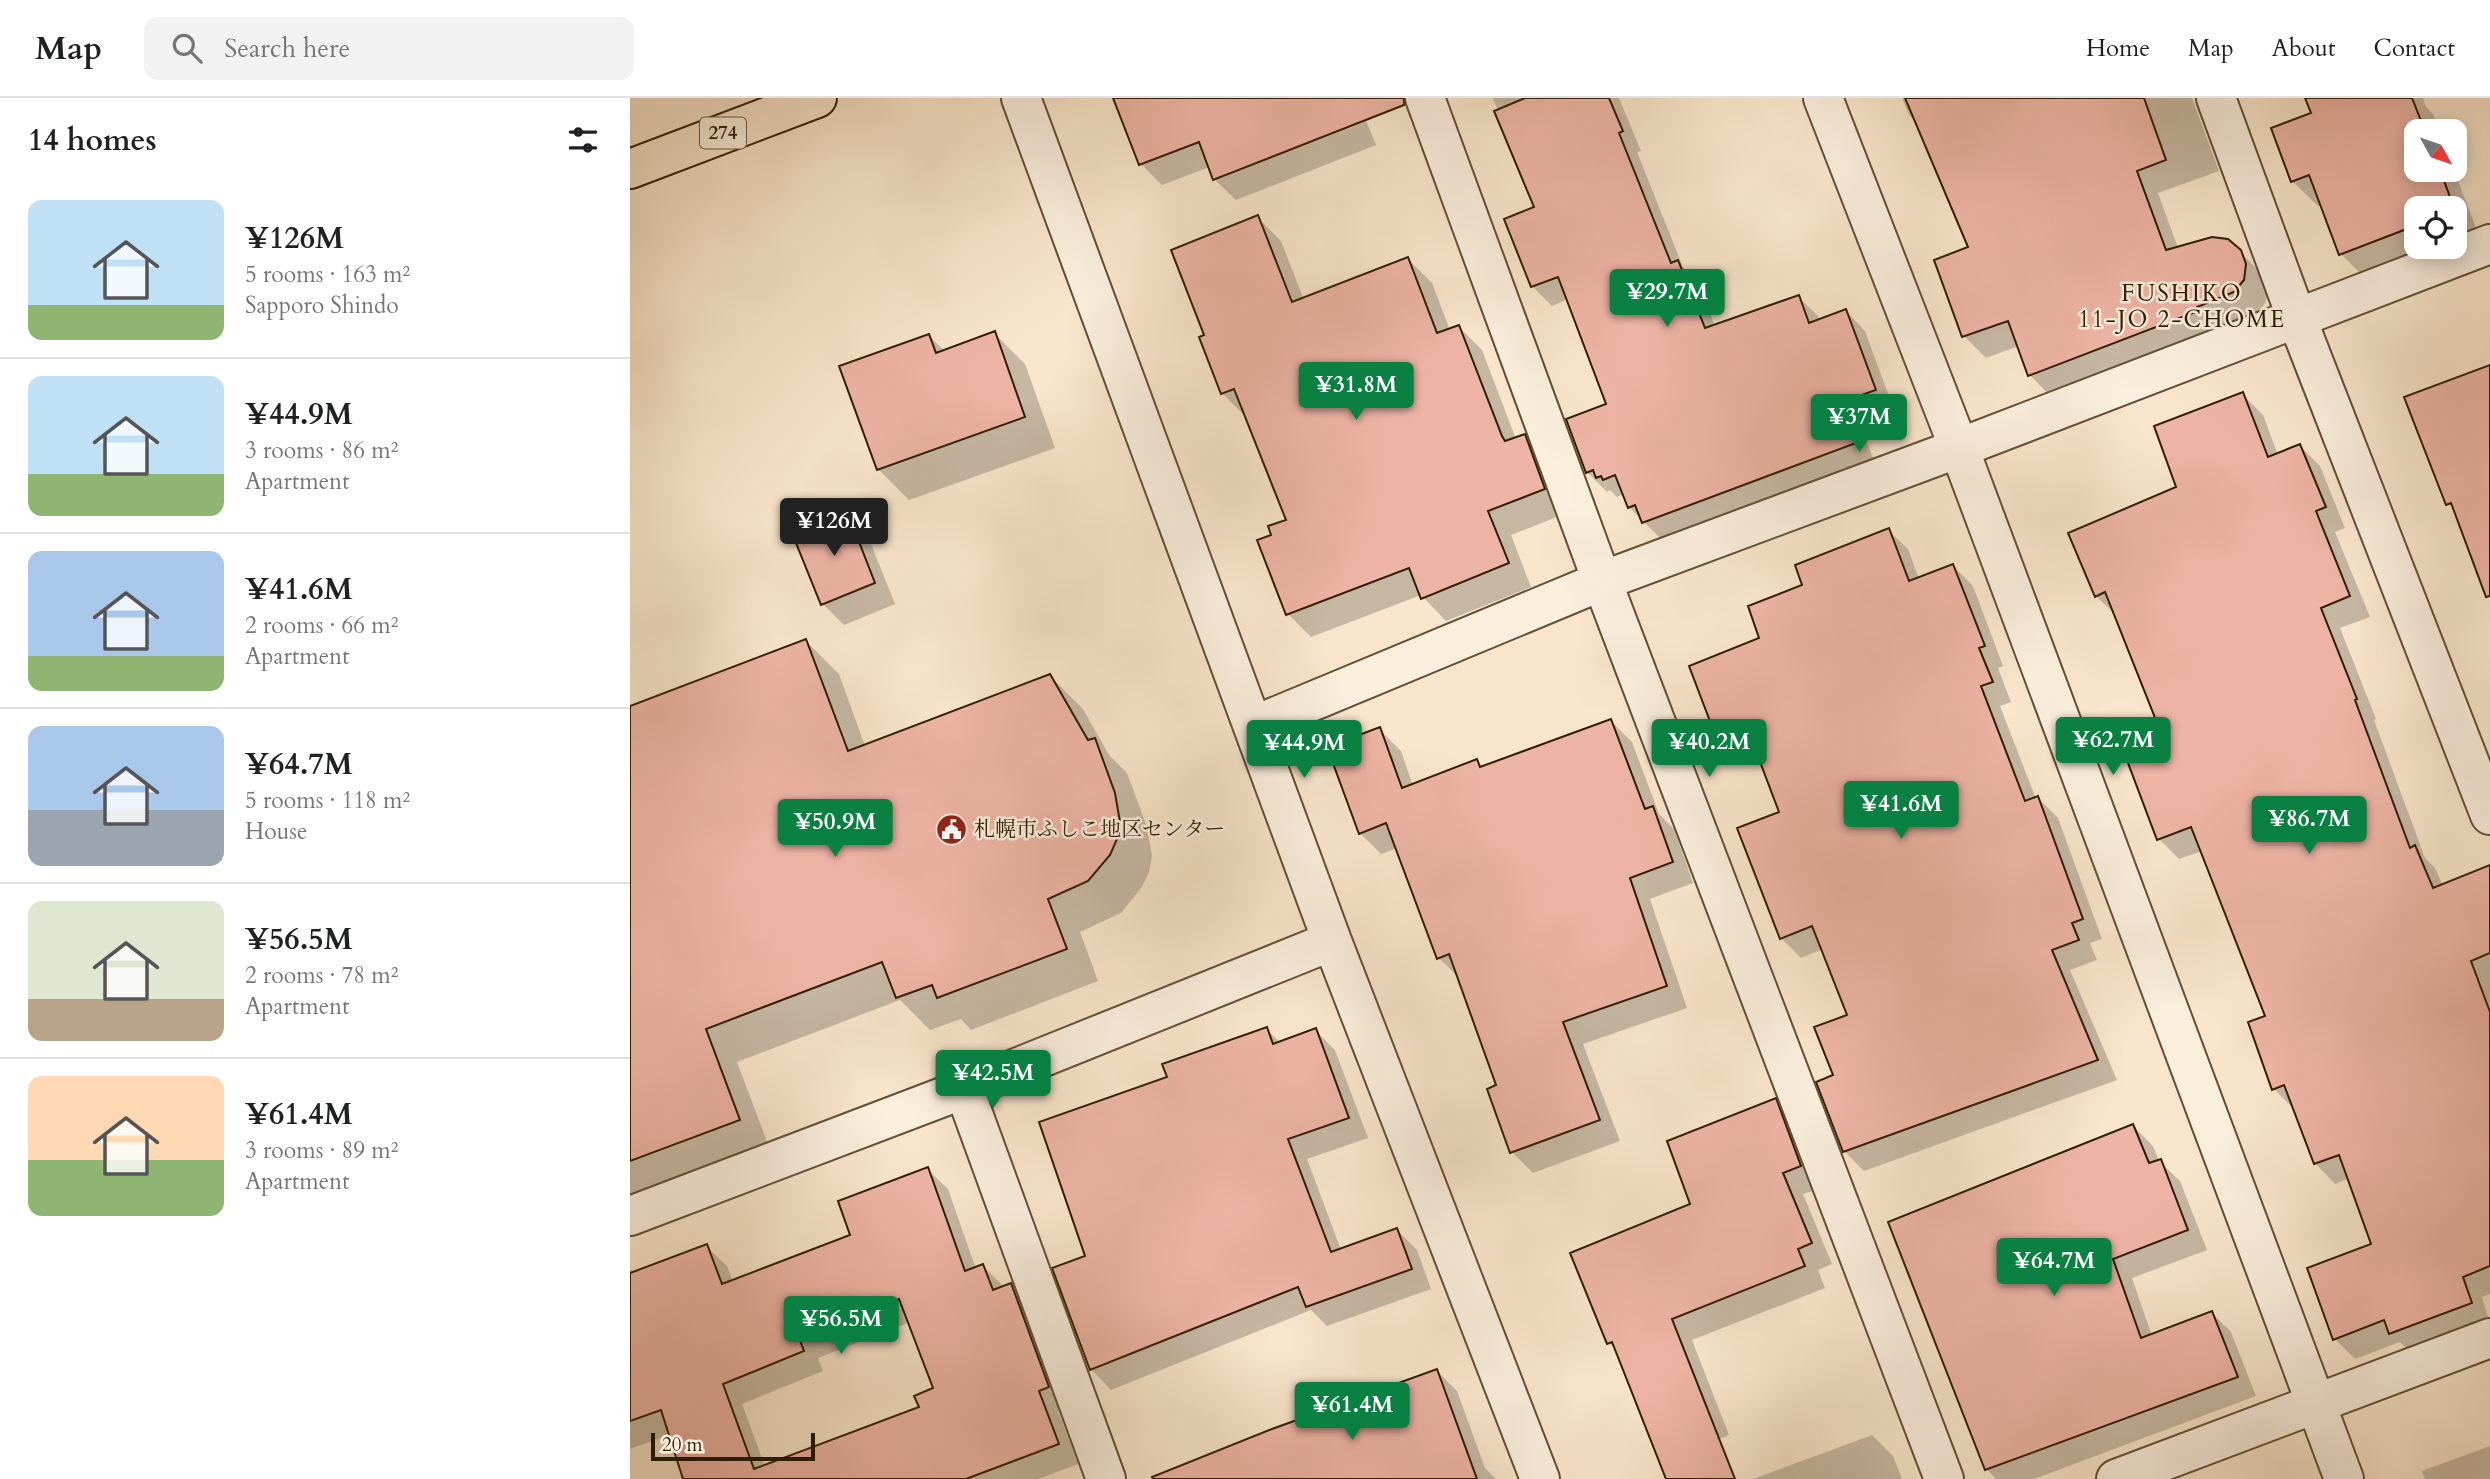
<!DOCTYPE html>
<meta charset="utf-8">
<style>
body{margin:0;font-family:Cardo,"Noto Serif JP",serif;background:#f2f2f2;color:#202124;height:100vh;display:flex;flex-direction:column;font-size:26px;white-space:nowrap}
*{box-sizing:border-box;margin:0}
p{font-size:23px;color:#757577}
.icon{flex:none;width:38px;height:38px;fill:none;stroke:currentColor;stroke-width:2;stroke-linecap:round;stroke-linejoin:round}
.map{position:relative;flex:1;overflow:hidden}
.side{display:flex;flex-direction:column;background:#fff;width:630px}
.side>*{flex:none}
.needle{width:46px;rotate:130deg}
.buttons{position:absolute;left:1774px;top:21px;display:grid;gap:14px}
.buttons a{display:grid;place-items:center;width:63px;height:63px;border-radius:14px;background:#fff;box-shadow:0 4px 18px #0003;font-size:35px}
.scale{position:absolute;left:21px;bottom:18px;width:164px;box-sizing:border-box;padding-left:7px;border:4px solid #2f1d02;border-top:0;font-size:19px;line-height:24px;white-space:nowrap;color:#2f1d02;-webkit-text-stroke:5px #faeedd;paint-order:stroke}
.price{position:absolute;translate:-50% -60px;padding:0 16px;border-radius:7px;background:#0b8043;color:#fff;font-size:23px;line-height:46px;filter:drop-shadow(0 2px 4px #0008)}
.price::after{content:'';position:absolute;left:50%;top:42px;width:21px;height:16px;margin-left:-10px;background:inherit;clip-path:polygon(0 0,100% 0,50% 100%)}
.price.current{background:#222;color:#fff}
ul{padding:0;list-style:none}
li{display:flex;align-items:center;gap:21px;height:175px;padding:0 28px}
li+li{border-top:2px solid #e0e0e0}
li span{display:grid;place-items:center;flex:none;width:196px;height:140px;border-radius:14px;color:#555}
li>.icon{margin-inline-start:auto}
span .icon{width:84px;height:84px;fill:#fffc;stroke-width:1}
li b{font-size:30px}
h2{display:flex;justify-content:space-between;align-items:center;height:84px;padding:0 28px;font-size:30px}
header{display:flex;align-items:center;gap:42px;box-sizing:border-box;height:98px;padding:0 35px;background:#fff;border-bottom:2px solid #e0e0e0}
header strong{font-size:33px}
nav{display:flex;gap:38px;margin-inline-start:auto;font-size:24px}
.search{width:490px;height:63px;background:#f2f2f2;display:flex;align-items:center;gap:18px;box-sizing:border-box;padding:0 24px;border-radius:14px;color:#757577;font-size:26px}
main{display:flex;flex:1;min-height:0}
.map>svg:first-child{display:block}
.shadow{fill:#0003;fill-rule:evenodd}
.building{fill:#edb3a4;stroke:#2f1d02;stroke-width:2;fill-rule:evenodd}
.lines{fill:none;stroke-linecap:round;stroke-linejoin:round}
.minor-casing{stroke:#614f34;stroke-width:42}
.trunk-casing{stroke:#2f1d02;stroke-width:42}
.minor{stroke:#faeedd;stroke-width:38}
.trunk{stroke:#f8e5cb;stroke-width:38}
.labels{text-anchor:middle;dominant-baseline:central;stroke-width:5;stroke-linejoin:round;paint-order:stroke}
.shield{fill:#faeedd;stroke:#6c5c44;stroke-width:2}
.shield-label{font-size:19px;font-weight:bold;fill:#2f1d02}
.poi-label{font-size:21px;fill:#2f1d02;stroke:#faeedd;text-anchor:start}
.neighbourhood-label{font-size:23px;letter-spacing:2px;fill:#2f1d02;stroke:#faeedd}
</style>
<header>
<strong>Map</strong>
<div class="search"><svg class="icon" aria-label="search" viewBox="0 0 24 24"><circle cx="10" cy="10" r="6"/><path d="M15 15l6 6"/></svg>Search here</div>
<nav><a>Home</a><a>Map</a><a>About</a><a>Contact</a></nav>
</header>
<main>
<section class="side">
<h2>14 homes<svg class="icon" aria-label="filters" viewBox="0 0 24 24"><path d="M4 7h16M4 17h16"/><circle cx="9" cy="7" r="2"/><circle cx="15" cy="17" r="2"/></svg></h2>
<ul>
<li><span style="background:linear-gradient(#bfe0f5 75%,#8fb573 0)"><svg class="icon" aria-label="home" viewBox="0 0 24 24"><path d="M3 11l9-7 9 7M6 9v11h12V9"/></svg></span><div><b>¥126M</b><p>5 rooms · 163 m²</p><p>Sapporo Shindo</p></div></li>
<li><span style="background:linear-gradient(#bfe0f5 70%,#8fb573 0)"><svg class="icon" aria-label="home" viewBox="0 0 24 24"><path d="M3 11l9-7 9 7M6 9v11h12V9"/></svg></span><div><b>¥44.9M</b><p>3 rooms · 86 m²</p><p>Apartment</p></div></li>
<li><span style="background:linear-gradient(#a9c7e8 75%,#8fb573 0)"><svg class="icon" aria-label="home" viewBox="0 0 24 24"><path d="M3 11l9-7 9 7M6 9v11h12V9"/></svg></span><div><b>¥41.6M</b><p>2 rooms · 66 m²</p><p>Apartment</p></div></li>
<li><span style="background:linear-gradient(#a9c7e8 60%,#9aa5b1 0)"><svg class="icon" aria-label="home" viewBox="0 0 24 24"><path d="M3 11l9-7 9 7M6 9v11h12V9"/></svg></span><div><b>¥64.7M</b><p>5 rooms · 118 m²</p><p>House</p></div></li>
<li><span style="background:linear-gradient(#dfe7d0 70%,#b9a48a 0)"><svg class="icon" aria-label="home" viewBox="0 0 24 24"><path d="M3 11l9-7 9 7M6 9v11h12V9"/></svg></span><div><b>¥56.5M</b><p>2 rooms · 78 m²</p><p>Apartment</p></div></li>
<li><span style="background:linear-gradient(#ffd9b3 60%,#8fb573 0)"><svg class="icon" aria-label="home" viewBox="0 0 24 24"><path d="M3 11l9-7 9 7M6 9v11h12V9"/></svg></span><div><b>¥61.4M</b><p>3 rooms · 89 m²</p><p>Apartment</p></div></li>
</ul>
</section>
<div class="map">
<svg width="1860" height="1381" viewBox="0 0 1860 1381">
<rect width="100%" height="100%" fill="#f8e5cb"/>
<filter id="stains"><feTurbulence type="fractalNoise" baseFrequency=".00286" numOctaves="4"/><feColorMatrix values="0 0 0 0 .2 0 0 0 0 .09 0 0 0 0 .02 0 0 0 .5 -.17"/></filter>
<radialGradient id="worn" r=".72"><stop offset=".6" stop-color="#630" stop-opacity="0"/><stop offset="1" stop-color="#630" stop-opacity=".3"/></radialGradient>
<path class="shadow" d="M499,0H727L746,47L606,102L584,81L580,69L532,87L511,66ZM733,21L735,24L593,79V76Z
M863,0H989L1011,53L1007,54L1053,169L1067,183L1085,228L1168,199L1188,218L1190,223L1216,213L1235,233L1264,312L1229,324L1245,365L1033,443L999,409L996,400L991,397L987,399L980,392L977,394L957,374L978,307L938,201L922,208L902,188L906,110Z
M1272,0H1562L1589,73L1528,95L1548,150L1609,153L1632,176L1638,190L1636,204L1626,216L1422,300L1400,277L1389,248L1356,260L1334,238L1340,150L1287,25L1279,17Z
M1677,0H1793L1796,9L1803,16L1810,33H1787V72H1824L1849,138L1825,147V110H1787V149H1821L1736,181L1711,156L1692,107L1688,108L1662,83L1683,16Z
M628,120L651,143L674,202L778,161L802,185L820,232L829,229L852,252L886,341L894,338L918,361L937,415L881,437L901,489L816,523L791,497L681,539L658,516L643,438L658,423L616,319L592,295L576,238Z
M364,235L395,266L425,350L279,402L248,371L299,238L315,253Z
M1612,296L1633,317L1648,357L1670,348L1690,368L1715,430L1705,434L1740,519L1710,530L1746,621L1744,622L1795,760L1805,770L1813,788L1860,769V1196L1852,1199L1860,1226L1781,1255L1770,1244L1725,1261L1705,1241L1743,1147L1720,1080L1705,1086L1685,1065L1664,1011L1644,991L1637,919L1572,753L1549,761L1529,741L1533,636L1486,517L1466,498L1549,390Z
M216,415L237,436L265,506L214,527L193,506Z
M1258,432L1278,451L1289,481L1323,468L1343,488L1373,568L1368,570L1381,604L1370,608L1406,701L1408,700L1428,720L1472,841L1460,845L1467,862L1440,872L1487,982L1234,1073L1214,1053L1206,978L1219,918L1193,851L1171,860L1151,840L1152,715L1127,650L1107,658L1088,638L1132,541L1174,488Z
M176,543L209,576L235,648L420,578L453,611L479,657L497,675L517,729L522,758L519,774L512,789L491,815L450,834L468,883L341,932L331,921L300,932L270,902L107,964L141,1054L0,1108V613Z
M981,623L1002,644L1029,716L1044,731L1063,785L1020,801L1057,910L953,946L990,1043L903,1075L882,1054L868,988L830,881L809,860L767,750L751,756L730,735L749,631L771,653L783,688L847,663L853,670Z
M636,931L651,945L685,932L705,952L738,1040L677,1061L711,1152L767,1132L787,1152L801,1191L697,1228L681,1212L481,1292L461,1271L457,1159L539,980Z
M1145,1002L1166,1023L1192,1090L1173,1096L1202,1166L1188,1172L1195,1190L1062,1242L1099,1337L1042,1360L988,1253L979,1245L1062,1107Z
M1503,1028L1523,1048L1529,1063L1550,1083L1577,1152L1502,1180L1522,1238L1582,1215L1601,1234L1626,1298L1404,1381H1366L1357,1371Z
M297,1071L318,1091L346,1171L353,1168L373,1188L381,1187L401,1207L438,1309L428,1313L448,1366L408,1381H55L41,1336L0,1351V1171L5,1175L76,1148L97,1168L103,1184L222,1138ZM280,1224L305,1291L291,1310L194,1346L192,1345L134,1366L112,1306L193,1273L188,1260Z
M807,1273L827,1293L855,1370L866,1381H528Z
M1242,1337L1263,1358L1272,1381H1123Z
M1860,1348V1381H1795L1792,1373Z"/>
<path class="building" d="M483,0H774V7L583,82L569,44L509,67Z
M895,0H979L993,33L989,35L1041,165L1048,162L1075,230L1169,197L1179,225L1216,211L1246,292L1211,304L1226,345L1012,425L1005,407L998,410L985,377L973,382L971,378L966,380L963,372L956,375L936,321L976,306L928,179L901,189L874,121L904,109L864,13Z
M1275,0H1514L1536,62L1507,73L1536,152L1582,139L1598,141L1611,152L1616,166L1614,182L1604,194L1567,209L1568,213L1398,278L1378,223L1332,239L1304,162L1338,149Z
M1675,0H1782L1795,33H1787V72H1810L1824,110H1787V127L1709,157L1679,77L1661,84L1641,30L1681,15Z
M628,117L662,204L778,159L807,235L829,227L872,338L875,343L895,336L915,391L858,413L879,465L791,501L779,470L656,517L627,442L641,437L638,428L656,422L604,291L591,296L569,239L574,237L541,152Z
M365,233L395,319L247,372L209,268L299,236L306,255Z
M1860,267V498L1856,499L1821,405L1816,407L1774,299Z
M1613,294L1638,359L1670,346L1696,409L1686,413L1720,498L1691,510L1727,601L1725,602L1780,750L1785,747L1803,790L1860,767V855L1841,863L1860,914V1168L1833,1179L1842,1205L1759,1236L1754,1222L1703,1242L1677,1170L1741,1146L1709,1057L1684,1066L1654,987L1642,992L1618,924L1635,918L1561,729L1527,742L1492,649L1531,635L1475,494L1465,499L1438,435L1546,389L1524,328Z
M217,413L245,485L191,507L162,435Z
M1259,430L1279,483L1323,466L1355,548L1349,550L1363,584L1351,588L1395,703L1408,698L1453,821L1442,825L1449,842L1422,852L1468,962L1213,1054L1186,984L1203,977L1184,929L1217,917L1182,828L1150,841L1107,730L1149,714L1116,627L1086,639L1059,568L1129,540L1118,508L1172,487L1165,467Z
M176,541L218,653L420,576L458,642L465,640L485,695L490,724L487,741L480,757L458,783L418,801L437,851L307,900L302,887L266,900L252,864L76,931L110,1022L0,1063V608Z
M981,621L1015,711L1023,708L1043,764L1000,780L1037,888L933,924L970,1022L880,1055L857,991L866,987L819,856L807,861L756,725L729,736L697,649L750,629L772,690L847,661L850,669Z
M637,929L643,946L686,930L719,1020L658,1041L701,1154L767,1130L782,1171L676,1209L668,1189L460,1272L422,1170L455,1158L409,1024L537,979L532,966Z
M1146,1000L1171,1068L1153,1075L1182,1145L1168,1151L1175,1168L1042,1221L1105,1381H1036L982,1244L977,1246L940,1155L1060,1106L1037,1043Z
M1503,1026L1519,1065L1531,1061L1558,1132L1483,1161L1511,1240L1582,1213L1608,1279L1355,1372L1258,1124Z
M298,1069L335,1173L353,1166L363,1192L381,1185L419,1289L409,1293L429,1346L336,1381H53L31,1312L0,1323V1175L77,1146L92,1186L220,1137L208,1103ZM269,1201L303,1290L284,1298L289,1309L124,1371L93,1286L174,1253L169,1240Z
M807,1271L847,1381H523L522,1379L642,1331Z"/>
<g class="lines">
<defs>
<path id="minor" d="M391,0L702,843L910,1381
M795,0L972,483L1314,1381
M1193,0L1329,350L1714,1381
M1586,0L1667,221L1860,717
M623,628L972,483L1329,350L1860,146
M334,991L476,1381
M0,1118L334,991L702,843
M1486,1381L1860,1240"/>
<path id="trunk" d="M0,71L187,0"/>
</defs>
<use href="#minor" class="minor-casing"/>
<use href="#trunk" class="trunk-casing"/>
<use href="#minor" class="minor"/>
<use href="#trunk" class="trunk"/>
</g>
<defs>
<symbol id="civic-disc" viewBox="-11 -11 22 22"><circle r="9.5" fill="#8f2418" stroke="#faeedd"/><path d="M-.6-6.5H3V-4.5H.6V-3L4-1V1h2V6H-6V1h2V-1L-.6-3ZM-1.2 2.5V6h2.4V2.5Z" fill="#fff"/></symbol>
</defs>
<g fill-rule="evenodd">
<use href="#civic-disc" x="304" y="714" width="35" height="35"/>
</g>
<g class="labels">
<rect class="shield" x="70" y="19.5" width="46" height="31" rx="5"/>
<g class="shield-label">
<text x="93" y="35">274</text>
</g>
<g class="poi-label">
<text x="344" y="731">札幌市ふしこ地区センター</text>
</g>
<g class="neighbourhood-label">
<text x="1552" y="195">FUSHIKO<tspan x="1552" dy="26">11-JO 2-CHOME</tspan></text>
</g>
</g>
<rect width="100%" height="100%" filter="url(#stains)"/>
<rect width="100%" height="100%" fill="url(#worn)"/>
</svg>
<div class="buttons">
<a><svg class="needle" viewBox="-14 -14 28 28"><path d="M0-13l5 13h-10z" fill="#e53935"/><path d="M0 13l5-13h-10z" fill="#757577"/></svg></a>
<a><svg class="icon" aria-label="locate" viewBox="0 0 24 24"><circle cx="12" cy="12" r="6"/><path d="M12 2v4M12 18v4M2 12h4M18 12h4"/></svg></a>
</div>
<div class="scale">20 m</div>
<b class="price" style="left:1037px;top:231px">¥29.7M</b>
<b class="price" style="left:726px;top:324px">¥31.8M</b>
<b class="price" style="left:1229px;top:356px">¥37M</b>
<b class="price current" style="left:204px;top:460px">¥126M</b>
<b class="price" style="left:1483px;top:679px">¥62.7M</b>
<b class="price" style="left:1079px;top:681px">¥40.2M</b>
<b class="price" style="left:674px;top:682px">¥44.9M</b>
<b class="price" style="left:1271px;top:743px">¥41.6M</b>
<b class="price" style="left:1679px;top:758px">¥86.7M</b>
<b class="price" style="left:205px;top:761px">¥50.9M</b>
<b class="price" style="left:363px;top:1012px">¥42.5M</b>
<b class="price" style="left:1424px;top:1200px">¥64.7M</b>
<b class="price" style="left:211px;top:1258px">¥56.5M</b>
<b class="price" style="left:722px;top:1344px">¥61.4M</b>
</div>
</main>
